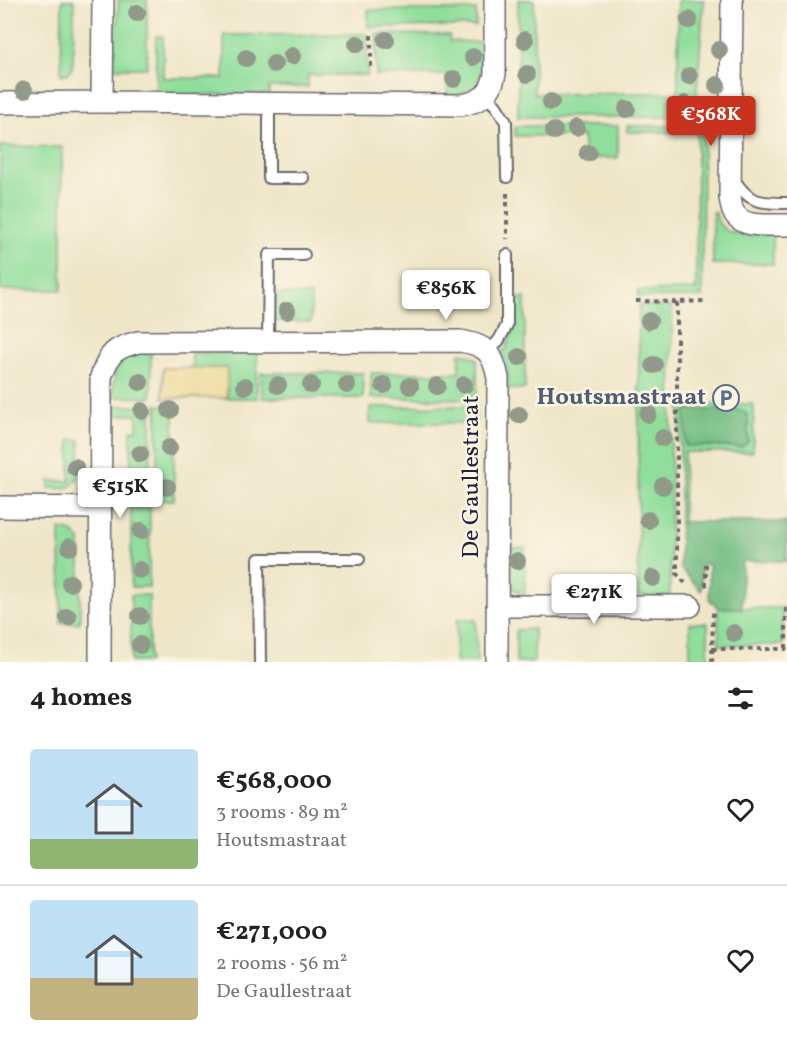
<!DOCTYPE html>
<meta charset="utf-8">
<style>
body{margin:0;font-family:Vollkorn,serif;background:#f2f2f2;color:#222;height:100vh;display:flex;flex-direction:column;font-size:22px;white-space:nowrap}
*{box-sizing:border-box;margin:0}
p{font-size:20px;color:#767676}
.icon{flex:none;width:33px;height:33px;fill:none;stroke:currentColor;stroke-width:2;stroke-linecap:round;stroke-linejoin:round}
.map{position:relative;height:662px;overflow:hidden}
.details{display:flex;flex-direction:column;background:#fff;flex:1}
.details>*{flex:none}
.price{position:absolute;translate:-50% -51px;padding:0 14px;border-radius:6px;background:#fff;color:#222;font-size:20px;line-height:39px;filter:drop-shadow(0 2px 3px #0008)}
.price::after{content:'';position:absolute;left:50%;top:36px;width:18px;height:14px;margin-left:-9px;background:inherit;clip-path:polygon(0 0,100% 0,50% 100%)}
.price.current{background:#c8321e;color:#fff}
ul{padding:0;list-style:none}
li{display:flex;align-items:center;gap:18px;height:150px;padding:0 30px}
li+li{border-top:2px solid #e0e0e0}
li span{display:grid;place-items:center;flex:none;width:168px;height:120px;border-radius:6px;color:#555}
li>.icon{margin-inline-start:auto}
span .icon{width:72px;height:72px;fill:#fffc;stroke-width:1}
li b{font-size:26px}
h2{display:flex;justify-content:space-between;align-items:center;height:72px;padding:0 30px;font-size:26px}
.map>svg:first-child{display:block}
.green{fill:#90de9b;stroke:#59806b;stroke-width:1.5}
.forest{fill:#74bd83;stroke:#4b705f;stroke-width:1.5}
.sand{fill:#eeda9e;stroke:#887e6c;stroke-width:1.5}
.lines{fill:none;stroke-linecap:round;stroke-linejoin:round}
.service-casing{stroke:#6a676c;stroke-width:14}
.minor-casing{stroke:#6a676c;stroke-width:24}
.path{stroke:#6a676c;stroke-width:4;stroke-dasharray:4.5 4.5;stroke-linecap:butt}
.service{stroke:#fff;stroke-width:10}
.minor{stroke:#fff;stroke-width:21}
.tree{fill:#90998a}
.labels{text-anchor:middle;dominant-baseline:central;stroke-width:5;stroke-linejoin:round;paint-order:stroke}
.service-label{font-size:24px;font-weight:bold;fill:#4e5e75;stroke:#fcf5e5;text-anchor:end}
.street-label{font-size:24px;fill:#22223b;stroke:#fcf5e5}
</style>
<div class="map">
<svg width="787" height="662" viewBox="0 0 787 662">
<rect width="100%" height="100%" fill="#fcf5e5"/>
<filter id="ink" filterUnits="userSpaceOnUse"><feTurbulence type="fractalNoise" baseFrequency=".0167" numOctaves="2"/><feDisplacementMap in="SourceGraphic" scale="12" xChannelSelector="R" yChannelSelector="G"/><feConvolveMatrix kernelMatrix="1 2 1 2 8 2 1 2 1" color-interpolation-filters="sRGB"/></filter>
<filter id="wash" filterUnits="userSpaceOnUse"><feTurbulence type="fractalNoise" baseFrequency=".008" numOctaves="4" result="noise"/><feDisplacementMap in="SourceGraphic" scale="24" xChannelSelector="R" yChannelSelector="G"/><feGaussianBlur stdDeviation="1.35" result="paint"/><feColorMatrix in="noise" values="0 0 0 0 0 0 0 0 0 0 0 0 0 0 0 0 0 1.4 0 .05"/><feComposite in="paint" operator="in"/></filter>
<g filter="url(#wash)">
<rect width="100%" height="100%" fill="#efe6c8"/>
<path class="green" d="M62,0H74L73,63C72,71 69,74 61,75Z
M118,0H147V68H114V24L118,23Z
M518,0H534V94L678,93V0H704L695,117H518Z
M368,10H476V26L368,27Z
M367,34V75H308V87H269V94L156,95V36H163V78H224V35Z
M376,34L449,35L450,41L480,42L481,68L478,86C467,94 461,94 447,95V75H376Z
M515,126H618V158H583V136H515Z
M627,126H703L702,297H638V291L696,290L697,132H627Z
M0,146L62,147V290H0Z
M713,212H716C718,241 751,234 773,234V264H713Z
M274,294L311,295V322L274,321Z
M515,298H525V389H508C508,375 507,365 501,352L506,349L515,324Z
M639,305L669,306L672,309L670,596H638Z
M138,353H151V398L113,397C113,375 113,361 138,353Z
M192,353H257V398H227L226,368H192Z
M460,353L470,355L477,359V399L371,398V373H459Z
M261,373H363V398H262Z
M754,404L753,452H684L683,522H680V405Z
M157,405H174V500H157Z
M113,406H151L150,500H131V430H137V415H113Z
M476,406V423H370V407Z
M70,440H80C80,456 85,484 65,488C60,489 54,488 49,488V481H70Z
M131,508H150L149,587H131Z
M60,529L72,532L80,540V623H61Z
M508,548H525V594C503,590 508,565 508,548Z
M131,595H149V662H131Z
M718,608H783V645H719Z
M457,620H476L477,662H455Z
M690,623H708V662H690Z
M534,629V662H516V630Z"/>
<path class="forest" d="M685,410H742L748,416V442L742,447L685,446Z
M680,522H787V561H742V608H718L709,599V564H702L701,591L680,568Z"/>
<path class="sand" d="M163,368H227V398H163Z"/>
</g>
<g filter="url(#ink)">
<g class="lines">
<defs>
<path id="service" d="M485,95L496,106L506,122L507,177
M269,104V178H303
M734,179C748,203 761,203 787,203
M268,341L269,255H304
M488,352L499,340L507,325V255
M260,662L259,559H359"/>
<path id="minor" d="M732,0L730,197C731,201 731,207 733,211C742,230 771,224 787,225
M102,102L103,0
M0,103L102,102L461,105C481,102 491,94 495,74V0
M0,507L100,508
M497,606H690
M100,662L101,377C109,353 114,348 138,342L460,341C487,345 493,353 498,378L497,662"/>
</defs>
<use href="#service" class="service-casing"/>
<use href="#minor" class="minor-casing"/>
<path class="path" d="M371,35V68
M507,193V239
M636,301L677,302
M706,564V590
M685,583L677,574V302L707,301
M786,608V649
M712,649H787
M712,662L713,612"/>
<use href="#service" class="service"/>
<use href="#minor" class="minor"/>
</g>
<g class="tree">
<circle cx="137" cy="13" r="9"/>
<circle cx="689" cy="20" r="9"/>
<circle cx="386" cy="40" r="9"/>
<circle cx="525" cy="40" r="9"/>
<circle cx="357" cy="44" r="9"/>
<circle cx="719" cy="50" r="9"/>
<circle cx="292" cy="56" r="9"/>
<circle cx="473" cy="57" r="9"/>
<circle cx="246" cy="58" r="9"/>
<circle cx="274" cy="64" r="9"/>
<circle cx="527" cy="74" r="9"/>
<circle cx="689" cy="76" r="9"/>
<circle cx="454" cy="79" r="9"/>
<circle cx="717" cy="85" r="9"/>
<circle cx="24" cy="90" r="9"/>
<circle cx="551" cy="102" r="9"/>
<circle cx="685" cy="104" r="9"/>
<circle cx="627" cy="109" r="9"/>
<circle cx="576" cy="128" r="9"/>
<circle cx="554" cy="131" r="9"/>
<circle cx="588" cy="153" r="9"/>
<circle cx="287" cy="311" r="9"/>
<circle cx="649" cy="321" r="9"/>
<circle cx="519" cy="357" r="9"/>
<circle cx="654" cy="365" r="9"/>
<circle cx="140" cy="382" r="9"/>
<circle cx="278" cy="385" r="9"/>
<circle cx="311" cy="385" r="9"/>
<circle cx="347" cy="385" r="9"/>
<circle cx="384" cy="385" r="9"/>
<circle cx="464" cy="385" r="9"/>
<circle cx="245" cy="386" r="9"/>
<circle cx="410" cy="386" r="9"/>
<circle cx="437" cy="386" r="9"/>
<circle cx="170" cy="410" r="9"/>
<circle cx="142" cy="411" r="9"/>
<circle cx="648" cy="414" r="9"/>
<circle cx="519" cy="415" r="9"/>
<circle cx="663" cy="438" r="9"/>
<circle cx="169" cy="448" r="9"/>
<circle cx="140" cy="454" r="9"/>
<circle cx="75" cy="467" r="9"/>
<circle cx="140" cy="483" r="9"/>
<circle cx="663" cy="486" r="9"/>
<circle cx="167" cy="487" r="9"/>
<circle cx="648" cy="520" r="9"/>
<circle cx="141" cy="531" r="9"/>
<circle cx="70" cy="547" r="9"/>
<circle cx="517" cy="561" r="9"/>
<circle cx="140" cy="570" r="9"/>
<circle cx="653" cy="578" r="9"/>
<circle cx="70" cy="583" r="9"/>
<circle cx="140" cy="616" r="9"/>
<circle cx="68" cy="617" r="9"/>
<circle cx="734" cy="633" r="9"/>
<circle cx="140" cy="645" r="9"/>
</g>
</g>
<defs>
<symbol id="parking-ring" viewBox="-11 -11 22 22"><circle r="9.5" fill="#fcf5e5" stroke="#5c6f8a" stroke-width="1.5"/><path d="M-3.5-5.5H1a3.5 3.5 0 0 1 0 7H-1V5.5H-3.5ZM-1-3.4V-.6H.8a1.4 1.4 0 0 0 0-2.8Z" fill="#5c6f8a"/></symbol>
</defs>
<g fill-rule="evenodd">
<use href="#parking-ring" x="711" y="383" width="30" height="30"/>
</g>
<g class="labels">
<g class="service-label">
<text x="706" y="398">Houtsmastraat</text>
</g>
<g class="street-label">
<text transform="translate(472 477) rotate(-90)">De Gaullestraat</text>
</g>
</g>
</svg>
<b class="price current" style="left:711px;top:147px">€568K</b>
<b class="price" style="left:446px;top:321px">€856K</b>
<b class="price" style="left:120px;top:519px">€515K</b>
<b class="price" style="left:594px;top:625px">€271K</b>
</div>
<section class="details">
<h2>4 homes<svg class="icon" aria-label="filters" viewBox="0 0 24 24"><path d="M4 7h16M4 17h16"/><circle cx="9" cy="7" r="2"/><circle cx="15" cy="17" r="2"/></svg></h2>
<ul>
<li><span style="background:linear-gradient(#bfe0f5 75%,#8fb573 0)"><svg class="icon" aria-label="home" viewBox="0 0 24 24"><path d="M3 11l9-7 9 7M6 9v11h12V9"/></svg></span><div><b>€568,000</b><p>3 rooms · 89 m²</p><p>Houtsmastraat</p></div><svg class="icon" aria-label="heart" viewBox="0 0 24 24"><path d="M12 20l-8-8c-3-5 5-10 8-4 3-6 11-1 8 4z"/></svg></li>
<li><span style="background:linear-gradient(#bfe0f5 65%,#c2b280 0)"><svg class="icon" aria-label="home" viewBox="0 0 24 24"><path d="M3 11l9-7 9 7M6 9v11h12V9"/></svg></span><div><b>€271,000</b><p>2 rooms · 56 m²</p><p>De Gaullestraat</p></div><svg class="icon" aria-label="heart" viewBox="0 0 24 24"><path d="M12 20l-8-8c-3-5 5-10 8-4 3-6 11-1 8 4z"/></svg></li>
</ul>
</section>
